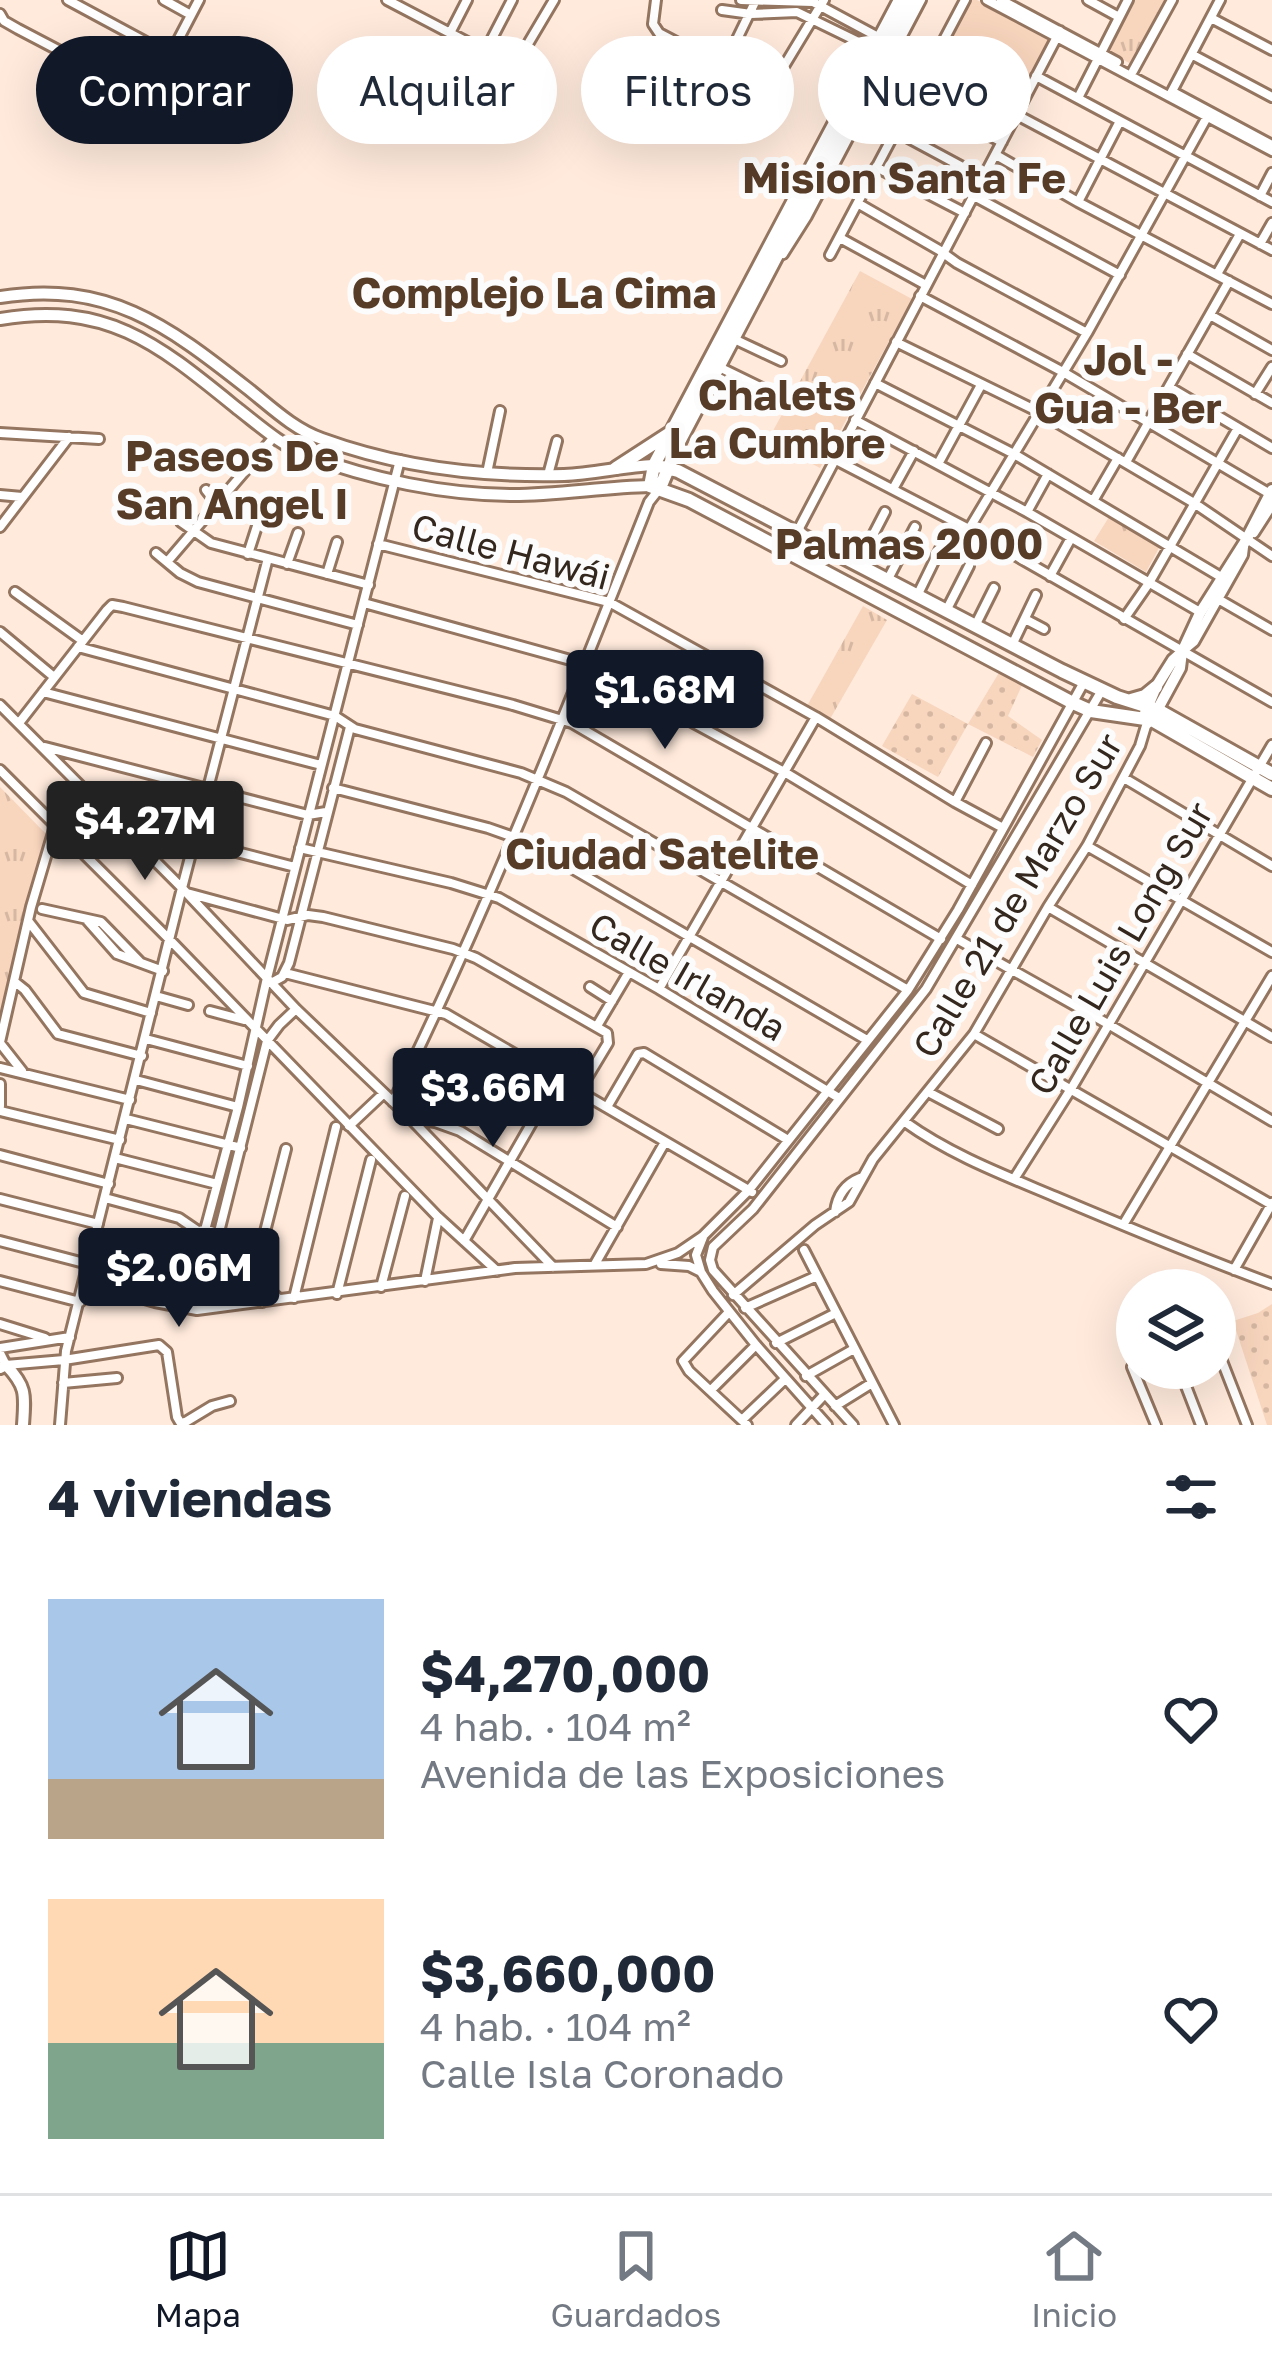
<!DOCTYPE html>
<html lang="es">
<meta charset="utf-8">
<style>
body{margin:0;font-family:"Golos Text",sans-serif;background:#f2f2f3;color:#1f2937;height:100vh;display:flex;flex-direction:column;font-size:45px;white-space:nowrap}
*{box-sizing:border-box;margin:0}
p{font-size:39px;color:#747a83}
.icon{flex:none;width:66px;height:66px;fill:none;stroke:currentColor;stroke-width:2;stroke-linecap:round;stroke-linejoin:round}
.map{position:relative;height:1425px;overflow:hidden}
.side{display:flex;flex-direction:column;background:#fff;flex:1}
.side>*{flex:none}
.top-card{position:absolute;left:36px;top:36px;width:1200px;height:108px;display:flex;gap:24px}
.fabs{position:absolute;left:1116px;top:1269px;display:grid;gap:24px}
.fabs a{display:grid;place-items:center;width:120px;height:120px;border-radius:50%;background:#fff;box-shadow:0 12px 48px #0002;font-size:60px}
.price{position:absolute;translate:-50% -102px;padding:0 27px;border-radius:12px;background:#111827;color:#fff;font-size:39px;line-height:78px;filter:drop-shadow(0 3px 6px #0008)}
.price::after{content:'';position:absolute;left:50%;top:72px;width:36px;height:27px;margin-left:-18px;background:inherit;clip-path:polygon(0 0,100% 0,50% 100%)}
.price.current{background:#222;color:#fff}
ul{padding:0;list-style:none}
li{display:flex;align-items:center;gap:36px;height:300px;padding:0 48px}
li span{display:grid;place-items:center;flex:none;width:336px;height:240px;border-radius:0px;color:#555}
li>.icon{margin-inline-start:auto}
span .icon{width:144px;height:144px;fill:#fffc;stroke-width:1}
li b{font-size:51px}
h2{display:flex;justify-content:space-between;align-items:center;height:144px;padding:0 48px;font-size:51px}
.tag{padding:0 42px;border-radius:54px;background:#fff;box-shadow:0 12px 48px #0002;font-size:42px;line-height:108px}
.tag.current{background:#111827;color:#fff}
.menu{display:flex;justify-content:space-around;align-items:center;height:168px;border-top:3px solid #e0e1e3;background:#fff;font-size:33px;color:#747a83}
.menu a{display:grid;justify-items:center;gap:6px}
.menu .current{color:#111827}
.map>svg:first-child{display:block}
.grass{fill:url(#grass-dots)}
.park{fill:url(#park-tufts)}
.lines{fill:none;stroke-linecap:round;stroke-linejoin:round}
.street-casing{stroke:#947560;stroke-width:14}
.secondary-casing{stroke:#947560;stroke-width:16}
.primary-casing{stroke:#947560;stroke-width:18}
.street{stroke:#fff;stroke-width:8}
.secondary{stroke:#fff;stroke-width:10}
.primary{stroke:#fff;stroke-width:12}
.labels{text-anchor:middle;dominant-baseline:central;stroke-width:12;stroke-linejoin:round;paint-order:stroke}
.street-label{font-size:36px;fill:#33271e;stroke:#fcfcfc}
.quarter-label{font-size:42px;font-weight:bold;fill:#573c28;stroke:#fcfcfc}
</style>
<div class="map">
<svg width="1272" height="1425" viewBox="0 0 1272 1425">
<defs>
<pattern id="grass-dots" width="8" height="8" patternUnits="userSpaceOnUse" patternTransform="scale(3)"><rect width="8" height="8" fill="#f8d5bd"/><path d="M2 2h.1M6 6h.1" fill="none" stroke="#d5b7a2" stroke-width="1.8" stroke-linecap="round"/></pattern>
<pattern id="park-tufts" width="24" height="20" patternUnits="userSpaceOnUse" patternTransform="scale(3)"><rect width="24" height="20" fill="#f8d5bd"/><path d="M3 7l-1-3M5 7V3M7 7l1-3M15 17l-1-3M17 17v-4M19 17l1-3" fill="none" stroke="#d5b7a2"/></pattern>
</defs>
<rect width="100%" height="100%" fill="#ffeadc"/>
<path class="grass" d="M1000,671L1023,683L1008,716L1042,740L1033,757L968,724L938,777L882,746L912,694L968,724Z
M1272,1304V1425H1267L1233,1321L1258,1313Z"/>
<path class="park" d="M971,0H977L1049,39L1026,81L949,40Z
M1132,0H1168L1131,64L1104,49Z
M860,271L912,299L820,468L768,440Z
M1109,517L1160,546L1146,572L1094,541Z
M863,606L887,620L830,719L807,706Z
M0,787L48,836L3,1016L0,1015Z"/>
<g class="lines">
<defs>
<path id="street" d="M68,0L170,55
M164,0L191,15
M387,0L515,67
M656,0L653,24L659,33L769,91L824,0
M741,0L813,2L880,38
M987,0L1272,151
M1001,0L1117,62
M1088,0L1119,17
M722,10L751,14L797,12L873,49
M0,14L4,21L18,29L142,94L149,92L155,84L199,0
M1211,18L1272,50
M450,33L467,0
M485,52L512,0
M1193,55L1272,97
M932,62L1021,105
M723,68L755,2
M1133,71L1172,0
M1036,76L1272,202
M506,81L554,0
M1173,92L1272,145
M1170,95L1220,0
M914,97L1002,142
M1078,98L1128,0
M862,113L983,178
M1017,115L1272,250
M996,155L1078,202L1272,304
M876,167L965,213
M974,196L1120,275
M1260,196L1272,173
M1078,202L1120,121
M859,204L939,250L957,263L1087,333
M840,238L926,285
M1260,244L1272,223
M783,254L807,216L921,0
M830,255L965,0
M1217,274L1240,234
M920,296L1063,372L1270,494
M1210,315L1272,350
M734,339L781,361
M896,342L1039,412L1194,503L1272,556
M1187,354L1272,403
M719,367L766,390
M875,383L1014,454L1221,577
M1169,387L1272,448
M1255,394L1272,367
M855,420L1027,512L1200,612
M0,433L99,439
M232,457L244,470
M834,459L969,529L1272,702
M1126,462L1229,281
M938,464L981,385
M487,473L500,411
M548,475L557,441
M893,489L914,451
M206,490L217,504
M0,495L22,497
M1093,501L1118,458
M1027,512L1048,474
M181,522L211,543L369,585
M0,527L69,437
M969,529L1087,333L1207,117
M1254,533L1272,505
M796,534L1060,31
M378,544L609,602L816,717L955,802L1003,828
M156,553L180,573L198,582L358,625
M248,554L258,523
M167,562L274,437
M287,564L298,533
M858,564L885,512
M327,574L337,542
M1050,576L1071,538
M888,579L915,527
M15,592L83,641
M917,596L942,545
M1218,599L1272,630
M364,603L585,664L786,773L972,885
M946,611L969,566
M1025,619L1044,629
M1124,619L1149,583L1238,428
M975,626L994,588
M0,632L54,677
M1012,645L1036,595
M78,647L335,716L355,729L521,773L566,792L908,990
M1183,651L1194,642L1243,555L1244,547
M43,692L321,765
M0,705L182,888L296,1009L410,1118L553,1267
M19,723L107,610L112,605L123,607L513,705L572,723L941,939
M45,747L308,815L326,812
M0,770L170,940L438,1217L497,1271
M1124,778L1272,866
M333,788L488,828L525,841L867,1040
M955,802L986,743
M116,821L295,867
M1087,846L1272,952
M300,848L451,883L499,898L659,989L839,1098
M187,893L287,920L308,915L323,917L453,949L476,958L607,1033L608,1043L579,1091
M1048,907L1272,1037
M42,909L101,922L140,962
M87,920L117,954L163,971
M29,922L84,993L151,1013
M957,939L1108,1024L1272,1121
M285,973L446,1014L752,1192
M15,982L25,990L58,1034L142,1056
M271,983L282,977L289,963L350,727
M590,987L612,1001
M659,989L816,717
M156,996L188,1005
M210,1011L244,1020
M597,1026L629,972
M974,1034L1272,1205
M146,1039L248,1066
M0,1042L31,907L55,826
M0,1043L22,1071
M0,1068L130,1100
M136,1080L238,1107
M0,1084V1106
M930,1093L998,1129
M393,1102C489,907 569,704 649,502L660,488
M607,1107L638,1054L644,1053L788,1140
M0,1111L120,1140
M410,1118L435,1122L460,1131L617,1227
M126,1119L241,1148
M905,1122C951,1155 1004,1175 1056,1197C1127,1227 1199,1257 1272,1284
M349,1126L384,1093
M0,1155L109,1184
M115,1158L217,1184
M1014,1179L1071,1089L1272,745
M105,1198L179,1218L198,1231
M0,1199L98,1224
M835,1212C837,1196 845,1184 860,1178
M1123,1225L1272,976
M188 1247a17 17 0 1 1 34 0a17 17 0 1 1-34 0Z
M205,1230L238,1107L267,978L400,460
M218,1236L267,1041L279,1025L296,1009
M703,1237L696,1255L701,1272L713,1291L756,1345L827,1425
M95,1239C123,1247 160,1266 188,1253
M0,1241L88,1264
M464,1241L557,1079
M223,1248L279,1299
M804,1250L894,1425
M213,1262L225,1269L262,1302
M595,1264L665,1142
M646,1264L678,1253L703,1236L749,1190L908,990L958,910L1084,682
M661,1264L689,1266L701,1272
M1234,1270L1272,1203
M254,1275L286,1149
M0,1281L80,1302
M425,1281L438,1218
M84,1282L155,1302L197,1310L515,1268L646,1264
M381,1287L405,1196
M337,1294L371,1160
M733,1295L815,1225L849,1202L873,1159L974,1034L1048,907L1087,846L1140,746L1146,726L1152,720
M294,1298L336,1127
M745,1308L817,1276
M729,1312L683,1361L689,1371L747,1425
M0,1324L45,1338
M776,1343L836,1313
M1215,1343L1247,1425
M0,1348L70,1337
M0,1353L6,1365L64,1360L159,1345L167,1352L177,1417L180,1422L184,1423L212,1406L230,1401
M1132,1367L1156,1425
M1179,1368L1201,1425
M806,1376L854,1349
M63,1383L117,1378
M711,1390L756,1345
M835,1406L872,1383
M742,1420L785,1379
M60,1425L66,1351L182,888L268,558
M796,1425L824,1395
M853,1425L713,1270L710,1260L713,1247L753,1209L926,989L1102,690"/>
<path id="secondary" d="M0,297C107,280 167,325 247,388C270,406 293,429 322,439C399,467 482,477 564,475C594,474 624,466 654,465
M0,319C108,301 159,345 238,409C260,426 281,445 306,455C370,479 445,495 513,495C558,495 604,487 650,486
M1155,714L1180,668L1182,652
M1143,718L1156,687L1173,660L1182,652L1200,613L1245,542L1272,490
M0,1368L6,1365C27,1387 25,1395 23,1425"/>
<path id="primary" d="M900,0L671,433L654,465L650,486L689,500L1073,703L1091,711L1152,720L1272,789
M654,465L678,471L1062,671L1117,697L1158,710L1272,774
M616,468L670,433
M660,488L680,440L911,0
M1131,700L1145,696L1156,687"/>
</defs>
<use href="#street" class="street-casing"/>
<use href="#secondary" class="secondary-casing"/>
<use href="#primary" class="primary-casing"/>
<use href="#street" class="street"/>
<use href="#secondary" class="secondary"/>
<use href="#primary" class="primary"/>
</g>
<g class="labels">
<g class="street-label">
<text transform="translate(511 551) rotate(15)">Calle Hawái</text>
<text transform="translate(1017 895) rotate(-59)">Calle 21 de Marzo Sur</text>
<text transform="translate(1120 948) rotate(-60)">Calle Luis Long Sur</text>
<text transform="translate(688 976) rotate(30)">Calle Irlanda</text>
</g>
<g class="quarter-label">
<text x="904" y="177">Mision Santa Fe</text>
<text x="534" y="292">Complejo La Cima</text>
<text x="1128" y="359">Jol -<tspan x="1128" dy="48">Gua - Ber</tspan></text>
<text x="777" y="394">Chalets<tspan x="777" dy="48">La Cumbre</tspan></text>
<text x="232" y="455">Paseos De<tspan x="232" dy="48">San Angel I</tspan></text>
<text x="909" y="543">Palmas 2000</text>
<text x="662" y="853">Ciudad Satelite</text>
</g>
</g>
</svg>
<div class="fabs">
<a><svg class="icon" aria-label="layers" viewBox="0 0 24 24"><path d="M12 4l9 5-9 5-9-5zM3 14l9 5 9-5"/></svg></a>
</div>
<b class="price" style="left:665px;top:752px">$1.68M</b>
<b class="price current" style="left:145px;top:883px">$4.27M</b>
<b class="price" style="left:493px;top:1150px">$3.66M</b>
<b class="price" style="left:179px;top:1330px">$2.06M</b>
<div class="top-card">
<a class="tag current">Comprar</a>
<a class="tag">Alquilar</a>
<a class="tag">Filtros</a>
<a class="tag">Nuevo</a>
</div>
</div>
<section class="side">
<h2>4 viviendas<svg class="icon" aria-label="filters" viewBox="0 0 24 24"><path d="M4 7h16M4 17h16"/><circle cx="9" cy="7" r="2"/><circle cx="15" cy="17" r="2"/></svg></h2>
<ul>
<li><span style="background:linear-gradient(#a9c7e8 75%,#b9a48a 0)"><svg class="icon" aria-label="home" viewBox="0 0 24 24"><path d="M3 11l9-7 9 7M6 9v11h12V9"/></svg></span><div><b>$4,270,000</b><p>4 hab. · 104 m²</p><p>Avenida de las Exposiciones</p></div><svg class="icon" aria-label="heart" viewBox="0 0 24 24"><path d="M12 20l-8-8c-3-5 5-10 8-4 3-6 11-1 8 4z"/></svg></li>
<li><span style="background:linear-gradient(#ffd9b3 60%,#7fa58c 0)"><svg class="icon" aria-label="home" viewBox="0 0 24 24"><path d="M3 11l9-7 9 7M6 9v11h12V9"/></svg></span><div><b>$3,660,000</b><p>4 hab. · 104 m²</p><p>Calle Isla Coronado</p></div><svg class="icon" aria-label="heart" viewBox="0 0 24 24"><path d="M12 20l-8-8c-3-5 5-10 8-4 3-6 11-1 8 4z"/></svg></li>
</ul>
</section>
<nav class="menu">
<a class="current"><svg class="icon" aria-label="map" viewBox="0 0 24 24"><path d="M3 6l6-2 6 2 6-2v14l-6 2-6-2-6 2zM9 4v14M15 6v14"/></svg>Mapa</a>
<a><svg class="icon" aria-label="saved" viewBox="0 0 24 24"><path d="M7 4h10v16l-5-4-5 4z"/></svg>Guardados</a>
<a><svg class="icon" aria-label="home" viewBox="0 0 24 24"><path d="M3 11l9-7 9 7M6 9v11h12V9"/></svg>Inicio</a>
</nav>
